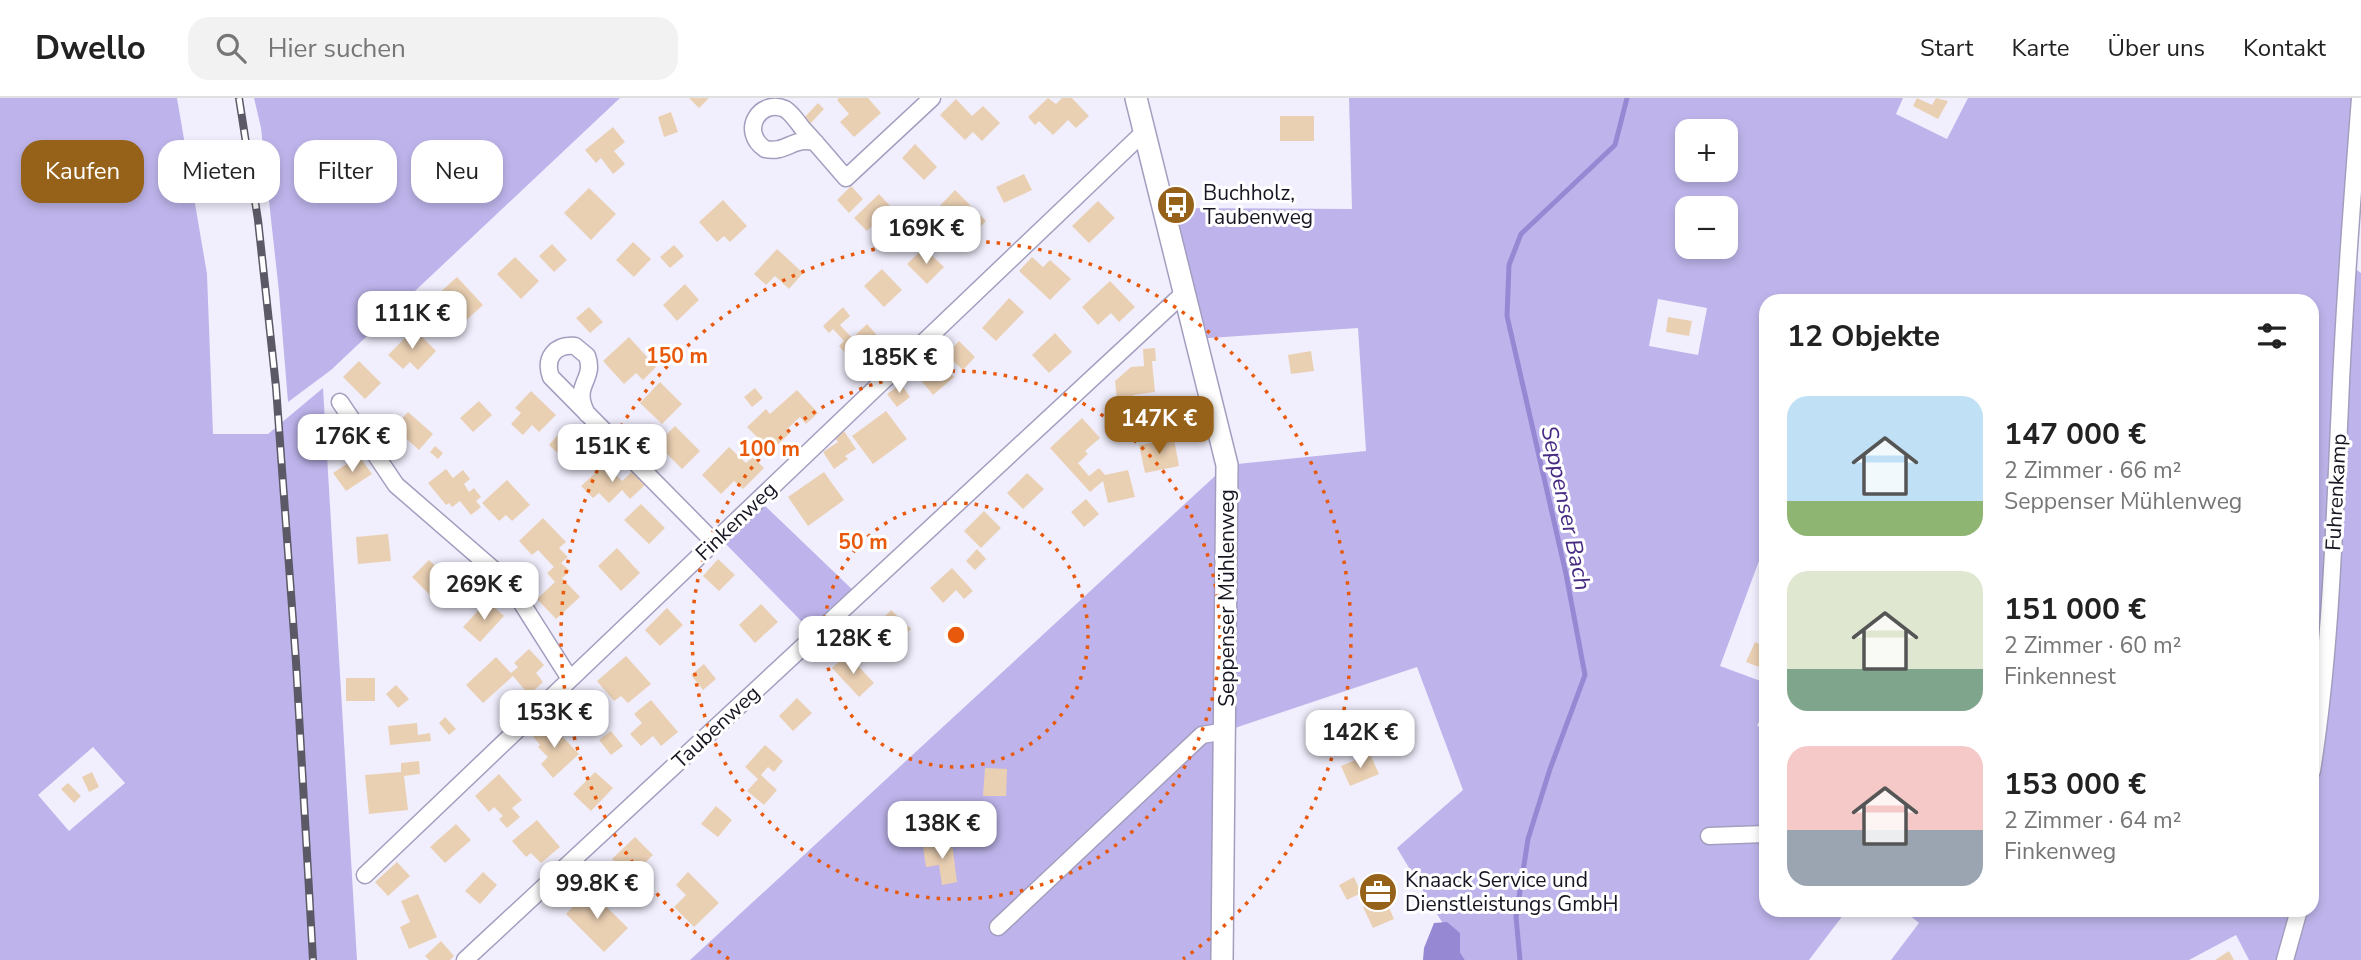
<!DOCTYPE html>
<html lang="de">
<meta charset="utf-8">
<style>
body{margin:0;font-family:"Nunito Sans",sans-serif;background:#f2f2f2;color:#222;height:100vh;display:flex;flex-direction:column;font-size:26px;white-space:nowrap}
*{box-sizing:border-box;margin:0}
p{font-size:23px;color:#767676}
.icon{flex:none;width:38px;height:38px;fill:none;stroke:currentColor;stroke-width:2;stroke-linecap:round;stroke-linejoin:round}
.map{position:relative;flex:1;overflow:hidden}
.sheet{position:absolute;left:1759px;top:196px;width:560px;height:623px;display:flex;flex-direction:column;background:#fff;border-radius:21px;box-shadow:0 4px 10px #0003}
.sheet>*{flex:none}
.guide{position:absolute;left:21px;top:42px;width:665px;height:63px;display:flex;gap:14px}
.controls{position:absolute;left:1675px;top:21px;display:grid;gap:14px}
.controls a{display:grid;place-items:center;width:63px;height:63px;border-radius:14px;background:#fff;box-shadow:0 4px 10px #0003;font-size:35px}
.price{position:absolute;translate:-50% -60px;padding:0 16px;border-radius:14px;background:#fff;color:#222;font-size:23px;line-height:46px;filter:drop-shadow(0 2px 4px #0008)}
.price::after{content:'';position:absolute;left:50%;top:42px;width:21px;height:16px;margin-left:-10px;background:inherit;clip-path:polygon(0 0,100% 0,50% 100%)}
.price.current{background:#966118;color:#fff}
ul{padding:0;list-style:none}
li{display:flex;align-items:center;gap:21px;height:175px;padding:0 28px}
li span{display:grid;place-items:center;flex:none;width:196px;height:140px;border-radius:21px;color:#555}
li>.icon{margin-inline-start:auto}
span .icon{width:84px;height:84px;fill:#fffc;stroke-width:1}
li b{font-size:30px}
h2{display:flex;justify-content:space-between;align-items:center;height:84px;padding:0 28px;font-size:30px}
.tag{padding:0 24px;border-radius:21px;background:#fff;box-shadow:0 4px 10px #0003;font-size:24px;line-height:63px}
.tag.current{background:#966118;color:#fff}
header{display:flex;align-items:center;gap:42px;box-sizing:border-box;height:98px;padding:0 35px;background:#fff;border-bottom:2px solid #e0e0e0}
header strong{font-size:33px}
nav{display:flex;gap:38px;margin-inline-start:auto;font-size:24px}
.search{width:490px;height:63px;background:#f2f2f2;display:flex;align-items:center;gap:18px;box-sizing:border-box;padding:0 24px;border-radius:21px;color:#767676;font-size:26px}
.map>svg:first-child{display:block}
.green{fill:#beb4eb;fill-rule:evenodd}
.water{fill:#9788d3}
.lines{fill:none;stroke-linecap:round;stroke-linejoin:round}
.stream{stroke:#9788d3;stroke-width:5}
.building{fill:#ead0b3}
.minor-casing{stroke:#a39ebf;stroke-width:19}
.tertiary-casing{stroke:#a39ebf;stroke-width:24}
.minor{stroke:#fff;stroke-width:16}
.tertiary{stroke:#fff;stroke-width:21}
.rail-casing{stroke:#5b5966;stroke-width:8}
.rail{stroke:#fff;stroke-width:5;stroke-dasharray:16;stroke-linecap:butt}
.ring{fill:none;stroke:#e8590c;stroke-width:3.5;stroke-dasharray:3.5 7}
.labels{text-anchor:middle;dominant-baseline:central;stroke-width:6;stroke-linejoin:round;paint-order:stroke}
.poi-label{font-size:21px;fill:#181522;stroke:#fff;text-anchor:start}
.street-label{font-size:21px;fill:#181522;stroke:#fff}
.water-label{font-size:23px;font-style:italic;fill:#462a83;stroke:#fff}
.centre{fill:#e8590c;stroke:#fff;stroke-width:3.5}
.ring-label{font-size:21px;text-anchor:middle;font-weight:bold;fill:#e8590c;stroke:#fff;stroke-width:6;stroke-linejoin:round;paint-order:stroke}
</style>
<header>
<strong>Dwello</strong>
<div class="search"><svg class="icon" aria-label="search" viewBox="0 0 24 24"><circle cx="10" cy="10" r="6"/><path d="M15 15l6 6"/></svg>Hier suchen</div>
<nav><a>Start</a><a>Karte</a><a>Über uns</a><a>Kontakt</a></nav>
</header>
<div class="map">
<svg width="2361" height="862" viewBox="0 0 2361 862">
<rect width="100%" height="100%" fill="#f1effd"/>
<path class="green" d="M0,0H177L207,176L213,336H268L323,290L357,862H0ZM93,649L125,685L69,733L38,697Z
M254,0H620L331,272L288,304L279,194L261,30Z
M1349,0H1903L1896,16L1947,41L1968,0H2360L2346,164L2361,175V862H2249L2236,837L2189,862H1891L1919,825L1903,812H2312V203H1766V444L1720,568L1766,585V607L1757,628L1766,630V812H1847L1809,862H1465L1397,750L1463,692L1417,569L1226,633L1222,862H690L1227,367L1366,353L1358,230L1195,241L1163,110L1352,111ZM1687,33H1726V72H1687ZM1687,110H1726V149H1687ZM1658,201L1707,210L1698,257L1649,248Z
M759,402L858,497L815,537L719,439Z"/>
<path class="water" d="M1447,824L1460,835V854L1465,862H1423L1424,850L1434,825Z"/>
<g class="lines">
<path class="stream" d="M1520,862L1516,819L1528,741L1550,671L1585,577L1566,476L1507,218L1509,167L1521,136L1615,47L1627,0"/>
</g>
<path class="building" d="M689,0H709L699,10Z
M839,0H868L881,15L854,39L840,24L849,16L837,2Z
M1048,0L1056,6L1062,0H1072L1089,18L1076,30L1068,22L1053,37L1039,23L1035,27L1028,19Z
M1917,0L1932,7L1936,0L1948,3L1938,21L1913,8Z
M956,1L972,18L983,8L1000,25L982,43L973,34L965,42L940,17Z
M818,5L824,11L808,28L802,22Z
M671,14L678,34L664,39L658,19Z
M1280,18H1314V43H1280Z
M613,29L625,44L614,53L625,66L613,76L601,60L596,65L585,52Z
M915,46L937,69L924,82L902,60Z
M1024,76L1032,92L1004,105L996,89Z
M851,88L863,101L849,115L837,102Z
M589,90L616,116L591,142L564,115Z
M955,92L986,123L967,142L936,112Z
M879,96L892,110L867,133L854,120Z
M723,102L747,128L730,144L724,138L717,144L699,124Z
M1098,103L1115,120L1089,145L1072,128Z
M633,144L651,161L634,179L616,162Z
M552,146L567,162L554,174L539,158Z
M674,147L684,158L670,170L660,159Z
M924,150L944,169L927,186L907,166Z
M777,151L803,175L789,191L775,178L766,187L754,176Z
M515,159L539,183L521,201L497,176Z
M1032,159L1043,169L1050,162L1071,181L1050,202L1019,173Z
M882,171L902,192L884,209L864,188Z
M457,179L483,207L462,226L436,198Z
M1110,183L1135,209L1119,224L1111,215L1098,227L1082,209Z
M685,186L699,202L677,223L663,207Z
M1009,200L1024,214L996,243L982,230Z
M589,209L603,224L590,235L576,220Z
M843,209L850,218L840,227L852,240L867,226L882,243L856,267L839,248L844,243L833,231L829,235L823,228Z
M1668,219L1692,223L1689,238L1666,234Z
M414,231L436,253L418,272L410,264L403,271L388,257Z
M1055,235L1072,254L1049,275L1032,257Z
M629,239L656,269L643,282L636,275L624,286L603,263Z
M959,243L975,259L963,272L946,257Z
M1155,250L1156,263H1152L1155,294L1133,297L1134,311L1118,312L1115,283L1131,269L1144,268L1143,251Z
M1311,253L1314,273L1291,276L1288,257Z
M359,263L381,285L365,301L343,279Z
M940,263L954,279L933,297L919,280Z
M660,284L682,306L662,326L640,305Z
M901,286L910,299L897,309L887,296Z
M755,290L763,300L752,309L744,299Z
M797,292L818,315L806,326L800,319L787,331L790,335L771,353L747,329L766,311L770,316Z
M531,293L556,317L539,334L532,327L523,337L511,326L521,315L515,310Z
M479,303L492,317L473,334L460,320Z
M886,313L907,341L873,366L852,338Z
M1184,313L1190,336L1180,339L1174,316Z
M408,314L433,336L419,352L400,335L388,348L377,337L374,341L368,335L378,325L383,329L388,324L394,329Z
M1082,320L1100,340L1085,353L1088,356L1078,365L1089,378L1099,370L1105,377L1128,372L1135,399L1108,405L1103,383L1090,394L1050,350Z
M675,328L700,353L682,371L657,346Z
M347,329L357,346L344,353L335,336Z
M565,329L589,351L573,369L549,347Z
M844,333L856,351L845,358L848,361L834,371L823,354L838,344L834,339Z
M645,336L655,345L643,357L633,348Z
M1174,341L1179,368L1145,375L1139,347Z
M435,348L443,355L438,361L430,354Z
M729,349L746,365L753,359L764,370L743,391L734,383L721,396L702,377Z
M359,358L372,376L346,393L333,375Z
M605,366L622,383L633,373L646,386L630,401L622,392L609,405L599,395L593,400L581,388Z
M446,371L453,380L463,372L470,381L464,386L469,394L474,390L481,399L476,403L481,409L471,417L460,403L452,409L449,405L446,407L428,385Z
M824,374L844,402L808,428L788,399Z
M1027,375L1044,391L1023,411L1007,395Z
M507,382L530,407L512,423L506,417L499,423L482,405Z
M1086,401L1099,416L1084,429L1071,414Z
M641,406L665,430L649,446L624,422Z
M984,413L1001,430L981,450L964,433Z
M543,420L566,444L559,450L568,459L561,465L570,473L562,480L580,499L556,521L537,501L555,484L547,475L554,469L538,452L532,457L519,443Z
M388,436L391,463L358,466L356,439Z
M617,450L640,475L621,493L598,468Z
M977,451L986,461L975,472L966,463Z
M718,461L735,477L719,493L703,478Z
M429,462L458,490L469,478L480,488L462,506L452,495L440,507L412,479Z
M952,470L973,493L964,501L956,492L943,505L930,490Z
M487,503L504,518L480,544L463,529Z
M761,506L778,524L755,545L739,527Z
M667,510L683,527L660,548L645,532Z
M891,512L911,531L891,551L872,532Z
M1755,544L1766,549V555L1759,569L1746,564Z
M529,551L544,567L536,575L543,584L529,597L513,578L483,605L466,587L496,559L511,575L518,569L514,565Z
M847,556L874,585L859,599L832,570Z
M626,558L651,586L628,605L621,598L614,603L597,583Z
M704,566L716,581L703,592L691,577Z
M346,580H375V603H346Z
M396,587L409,601L398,610L386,596Z
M797,600L812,615L793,633L779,618Z
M651,602L678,634L661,648L653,638L641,648L630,636L642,625L634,616Z
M445,619L456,631L449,637L439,625Z
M417,625L418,637L430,635L431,643L390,647L388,628Z
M545,625L554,635L556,632L579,656L553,680L541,666L548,659L538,649L540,647L532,637Z
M611,633L623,648L611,657L599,642Z
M765,647L783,663L774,674L768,669L761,677L777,692L764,707L747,693L758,681L745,669Z
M1370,656L1379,676L1350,688L1341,668Z
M419,663L420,676L404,678L408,712L369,716L365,677L401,674V665Z
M985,670L1007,671L1006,698H983Z
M92,674L99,689L89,694L82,679Z
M595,674L613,690L591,713L573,696Z
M499,676L522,702L512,710L520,719L507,730L499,721L503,718L494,709L489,714L475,698Z
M68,685L81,698L74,705L61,691Z
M716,708L732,722L718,739L701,726Z
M537,722L560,749L541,765L531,755L526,759L512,743Z
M456,726L471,742L445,765L430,749Z
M635,739L653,757L630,779L612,761Z
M952,745L957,784L942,787L939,767L926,769L923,749Z
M397,764L410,778L388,798L375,784Z
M483,774L497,787L480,806L465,793Z
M688,774L719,805L694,829L674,809L686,797L676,787Z
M1383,775L1392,794L1384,798L1394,821L1373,830L1363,809L1375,803L1365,783Z
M1354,779L1361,795L1347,802L1339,787Z
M589,792L628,830L604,854L566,816Z
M418,796L437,839L409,851L400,829L410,824L401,803Z
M441,843L454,858L450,862H429L425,858Z
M2229,853L2234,862H2215Z"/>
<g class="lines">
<defs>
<path id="minor" d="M816,45C794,37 787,56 765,51C739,33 760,0 785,11C792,15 798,25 803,31C818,47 832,64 846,80L932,0
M340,304L396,387L509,485L570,581
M587,316C571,286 596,283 587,258L575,248C555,246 544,260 551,279L714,444
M2312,673C2331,552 2334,429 2340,307C2344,205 2352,103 2360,0
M1709,738L1766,736
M365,777L1144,34
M998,829L1202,637L1226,633
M465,862L1184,195
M2285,862L2299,812"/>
<path id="tertiary" d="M1136,0L1227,367L1222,862"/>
</defs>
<use href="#minor" class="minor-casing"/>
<use href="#tertiary" class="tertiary-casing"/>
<use href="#minor" class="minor"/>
<use href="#tertiary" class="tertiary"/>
<defs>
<path id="rail" d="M239,0L258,122L276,289L296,564L313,862"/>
</defs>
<use href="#rail" class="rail-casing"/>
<use href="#rail" class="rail"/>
</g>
<g class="ring">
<circle cx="956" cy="537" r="132"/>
<circle cx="956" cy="537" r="264"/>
<path d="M729 861A395 395 0 1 1 1183 861"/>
</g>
<defs>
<symbol id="bus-disc" viewBox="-11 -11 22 22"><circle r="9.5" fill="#966118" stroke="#fff"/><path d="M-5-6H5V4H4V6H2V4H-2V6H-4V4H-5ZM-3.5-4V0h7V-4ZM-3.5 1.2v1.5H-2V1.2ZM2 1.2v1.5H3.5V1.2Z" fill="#fff"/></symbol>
<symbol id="office-disc" viewBox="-11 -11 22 22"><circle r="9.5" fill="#966118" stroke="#fff"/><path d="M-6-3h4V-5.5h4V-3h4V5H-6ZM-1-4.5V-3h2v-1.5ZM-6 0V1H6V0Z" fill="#fff"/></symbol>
</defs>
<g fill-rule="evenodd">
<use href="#bus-disc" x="1154" y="85" width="44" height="44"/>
<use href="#office-disc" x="1356" y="772" width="44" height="44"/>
</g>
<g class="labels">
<g class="poi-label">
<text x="1203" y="95">Buchholz,<tspan x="1203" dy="24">Taubenweg</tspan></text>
<text x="1405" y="782">Knaack Service und<tspan x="1405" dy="24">Dienstleistungs GmbH</tspan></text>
</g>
<g class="street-label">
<text transform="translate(2336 394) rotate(-87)">Fuhrenkamp</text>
<text transform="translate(736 423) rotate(-44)">Finkenweg</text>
<text transform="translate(1227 500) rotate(-90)">Seppenser Mühlenweg</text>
<text transform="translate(716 629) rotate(-43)">Taubenweg</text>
</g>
<g class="water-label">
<text transform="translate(1566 410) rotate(78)">Seppenser Bach</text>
</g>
</g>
<circle cx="956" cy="537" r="10" class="centre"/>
<g class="ring-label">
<text x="677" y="265">150 m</text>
<text x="769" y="358">100 m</text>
<text x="863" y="451">50 m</text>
</g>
</svg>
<div class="controls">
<a>+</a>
<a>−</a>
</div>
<b class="price" style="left:926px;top:168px">169K €</b>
<b class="price" style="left:412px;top:253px">111K €</b>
<b class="price" style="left:899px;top:297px">185K €</b>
<b class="price current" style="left:1159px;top:358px">147K €</b>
<b class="price" style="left:352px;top:376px">176K €</b>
<b class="price" style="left:612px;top:386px">151K €</b>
<b class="price" style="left:484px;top:524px">269K €</b>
<b class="price" style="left:853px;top:578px">128K €</b>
<b class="price" style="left:554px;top:652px">153K €</b>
<b class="price" style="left:1360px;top:672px">142K €</b>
<b class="price" style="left:942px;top:763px">138K €</b>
<b class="price" style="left:597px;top:823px">99.8K €</b>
<div class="guide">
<a class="tag current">Kaufen</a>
<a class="tag">Mieten</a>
<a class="tag">Filter</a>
<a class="tag">Neu</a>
</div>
<section class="sheet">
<h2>12 Objekte<svg class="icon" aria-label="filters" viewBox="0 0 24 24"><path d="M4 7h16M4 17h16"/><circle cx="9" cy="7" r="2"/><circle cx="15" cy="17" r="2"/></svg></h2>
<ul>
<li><span style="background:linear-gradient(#bfe0f5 75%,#8fb573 0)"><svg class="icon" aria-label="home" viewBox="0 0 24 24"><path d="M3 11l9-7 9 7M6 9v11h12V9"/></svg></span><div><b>147 000 €</b><p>2 Zimmer · 66 m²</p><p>Seppenser Mühlenweg</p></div></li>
<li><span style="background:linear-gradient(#dfe7d0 70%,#7fa58c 0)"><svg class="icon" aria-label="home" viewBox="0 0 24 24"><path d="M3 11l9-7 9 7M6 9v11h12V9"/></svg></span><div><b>151 000 €</b><p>2 Zimmer · 60 m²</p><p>Finkennest</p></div></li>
<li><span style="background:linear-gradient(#f6c9c9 60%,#9aa5b1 0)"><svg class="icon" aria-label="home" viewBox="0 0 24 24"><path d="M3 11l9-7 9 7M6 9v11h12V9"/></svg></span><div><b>153 000 €</b><p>2 Zimmer · 64 m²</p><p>Finkenweg</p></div></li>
</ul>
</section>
</div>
